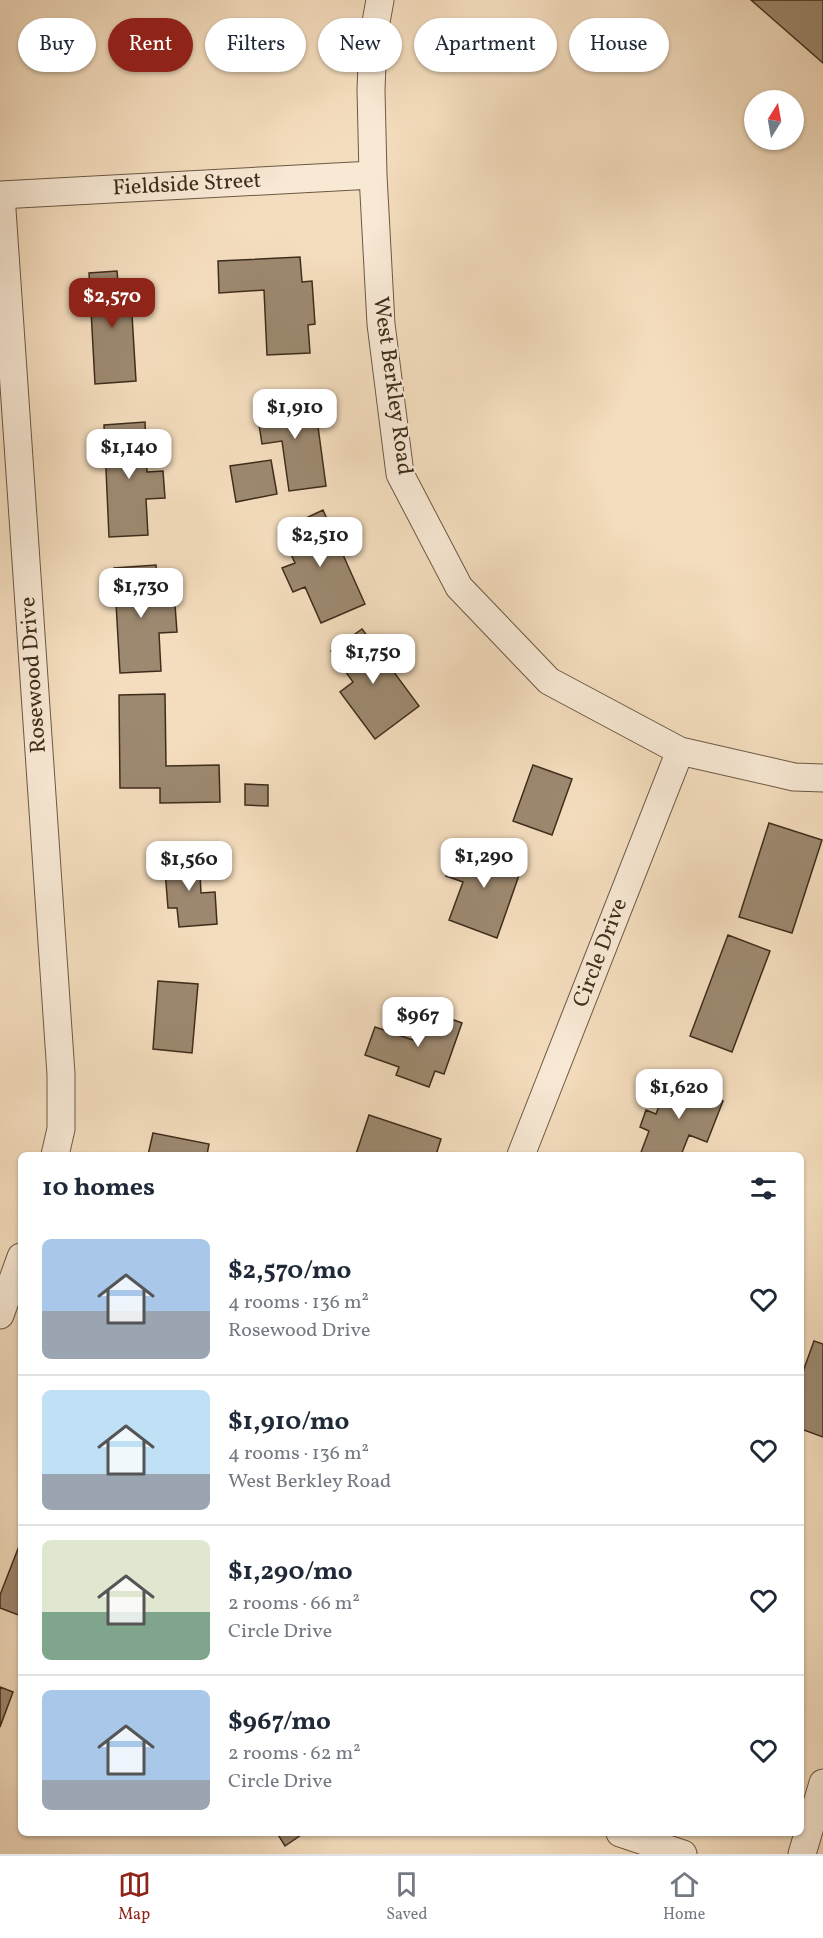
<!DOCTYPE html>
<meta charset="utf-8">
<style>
body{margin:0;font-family:Vollkorn,serif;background:#f6f6f7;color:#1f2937;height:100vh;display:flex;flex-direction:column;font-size:22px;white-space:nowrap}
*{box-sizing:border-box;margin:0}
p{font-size:20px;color:#747a83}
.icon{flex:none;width:33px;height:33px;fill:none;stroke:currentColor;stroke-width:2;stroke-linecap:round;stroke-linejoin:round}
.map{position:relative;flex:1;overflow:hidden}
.sheet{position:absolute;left:18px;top:1152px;width:786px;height:684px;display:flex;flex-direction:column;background:#fff;border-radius:9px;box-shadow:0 2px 4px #0004}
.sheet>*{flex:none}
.banner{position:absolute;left:18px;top:18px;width:788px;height:54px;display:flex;gap:12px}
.needle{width:39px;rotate:11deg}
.buttons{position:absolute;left:744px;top:90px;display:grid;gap:12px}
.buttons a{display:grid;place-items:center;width:60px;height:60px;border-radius:50%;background:#fff;box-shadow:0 2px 4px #0004;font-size:30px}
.price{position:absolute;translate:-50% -51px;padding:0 14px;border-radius:12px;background:#fff;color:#222;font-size:20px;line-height:39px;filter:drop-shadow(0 2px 3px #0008)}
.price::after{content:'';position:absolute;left:50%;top:36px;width:18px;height:14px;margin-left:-9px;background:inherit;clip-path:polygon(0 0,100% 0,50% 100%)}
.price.selected{background:#8f2418;color:#fff}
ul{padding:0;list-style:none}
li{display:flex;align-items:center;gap:18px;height:150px;padding:0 24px}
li+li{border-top:2px solid #e0e1e3}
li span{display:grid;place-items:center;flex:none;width:168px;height:120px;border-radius:9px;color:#555}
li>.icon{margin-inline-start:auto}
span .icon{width:72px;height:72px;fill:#fffc;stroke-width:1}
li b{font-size:26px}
h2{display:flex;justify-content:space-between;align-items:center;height:72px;padding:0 24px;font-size:26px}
.pill{padding:0 21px;border-radius:27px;background:#fff;box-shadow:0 2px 4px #0004;font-size:21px;line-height:54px}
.pill.selected{background:#8f2418;color:#fff}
.tabs{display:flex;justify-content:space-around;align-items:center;height:84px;border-top:2px solid #e0e1e3;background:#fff;font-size:16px;color:#747a83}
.tabs a{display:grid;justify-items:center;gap:3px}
.tabs .selected{color:#8f2418}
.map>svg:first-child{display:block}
.building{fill:#9d8970;stroke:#3e2d1c;stroke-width:1.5}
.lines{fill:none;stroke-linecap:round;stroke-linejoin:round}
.minor-casing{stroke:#6c5944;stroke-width:29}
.minor{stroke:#f8e9d5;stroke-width:27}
.labels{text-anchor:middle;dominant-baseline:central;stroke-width:4.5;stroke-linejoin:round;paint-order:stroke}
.street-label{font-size:22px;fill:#3e2d1c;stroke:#f8e9d5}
</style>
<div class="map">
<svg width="823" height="1854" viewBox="0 0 823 1854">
<rect width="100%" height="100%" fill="#f4ddbe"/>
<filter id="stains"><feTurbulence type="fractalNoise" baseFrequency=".00333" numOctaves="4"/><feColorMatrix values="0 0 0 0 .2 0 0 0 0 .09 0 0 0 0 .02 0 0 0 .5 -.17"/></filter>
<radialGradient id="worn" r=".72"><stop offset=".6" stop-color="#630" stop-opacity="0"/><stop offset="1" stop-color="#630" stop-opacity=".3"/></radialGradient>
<path class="building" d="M751,0H823V63Z
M300,257L302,282L312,281L315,324L308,325L310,353L267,355L264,290L219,293L218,261Z
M117,271L118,282H130L136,381L95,384L89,273Z
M314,397L326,486L289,491L282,441L262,444L256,405Z
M145,422L147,472L163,471L165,498L146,499L148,535L109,537L104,425Z
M271,460L277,494L236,502L230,466Z
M323,510L365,604L321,623L305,587L293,592L282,568L295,563L280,530Z
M156,565L159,606L175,605L177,632L159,633L161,671L120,673L114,568Z
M362,629L419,706L375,739L340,692L353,682L331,651Z
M165,694L166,766L219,765L220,802L160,803V788H120L119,695Z
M533,765L572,779L552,835L513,821Z
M245,784L268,785V806L245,805Z
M769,823L822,840L792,933L739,917Z
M481,845L524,861L497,938L449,920L463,882L446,876L454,854L475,861Z
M199,855L201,893L215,892L217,924L179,927L177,908H168L164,858Z
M728,935L770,951L732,1052L690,1036Z
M158,981L198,984L192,1053L153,1049Z
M424,1009L462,1023L444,1074L435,1071L429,1087L396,1075L399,1067L365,1055L375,1027L413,1040Z
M669,1080L723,1101L707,1142L689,1135L681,1155H640L649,1131L640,1127L646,1110L656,1114Z
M369,1115L441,1139L436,1155L356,1154Z
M153,1133L209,1144L207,1155H148Z
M814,1341L823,1344V1437L801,1429V1377Z
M21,1541V1616L0,1608V1595Z
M0,1687L13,1692L0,1727Z
M277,1833H304L285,1846Z"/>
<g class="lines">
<defs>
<path id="minor" d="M380,0L373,39L371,90L373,175L381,324L400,474L459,587L549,681L680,751L794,777L823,778
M0,195L373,175
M1,195L61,1074V1129L55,1155
M521,1155L680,751
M0,1315L21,1257
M620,1833L683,1854
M802,1854L823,1783"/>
</defs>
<use href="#minor" class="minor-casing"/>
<use href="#minor" class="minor"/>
</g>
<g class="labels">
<g class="street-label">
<text transform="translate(187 185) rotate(-3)">Fieldside Street</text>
<text transform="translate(392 386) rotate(82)">West Berkley Road</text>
<text transform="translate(34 675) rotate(-94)">Rosewood Drive</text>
<text transform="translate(601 953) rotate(-69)">Circle Drive</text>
</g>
</g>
<rect width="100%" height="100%" filter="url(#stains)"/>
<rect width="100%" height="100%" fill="url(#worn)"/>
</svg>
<div class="buttons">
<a><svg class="needle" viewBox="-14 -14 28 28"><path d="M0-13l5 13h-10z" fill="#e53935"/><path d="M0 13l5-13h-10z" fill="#747a83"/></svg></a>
</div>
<b class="price selected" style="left:112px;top:329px">$2,570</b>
<b class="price" style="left:295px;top:440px">$1,910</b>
<b class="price" style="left:129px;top:480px">$1,140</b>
<b class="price" style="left:320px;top:568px">$2,510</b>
<b class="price" style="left:141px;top:619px">$1,730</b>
<b class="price" style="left:373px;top:685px">$1,750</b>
<b class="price" style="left:484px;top:889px">$1,290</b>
<b class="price" style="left:189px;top:892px">$1,560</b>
<b class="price" style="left:418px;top:1048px">$967</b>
<b class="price" style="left:679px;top:1120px">$1,620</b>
<div class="banner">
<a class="pill">Buy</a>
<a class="pill selected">Rent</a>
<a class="pill">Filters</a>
<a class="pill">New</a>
<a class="pill">Apartment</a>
<a class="pill">House</a>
</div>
<section class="sheet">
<h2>10 homes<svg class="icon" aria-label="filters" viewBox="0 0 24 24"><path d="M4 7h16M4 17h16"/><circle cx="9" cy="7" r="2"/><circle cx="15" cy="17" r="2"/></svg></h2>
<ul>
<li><span style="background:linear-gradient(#a9c7e8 60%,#9aa5b1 0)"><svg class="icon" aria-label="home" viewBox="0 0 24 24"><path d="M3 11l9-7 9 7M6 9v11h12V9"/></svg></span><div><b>$2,570/mo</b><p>4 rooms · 136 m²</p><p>Rosewood Drive</p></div><svg class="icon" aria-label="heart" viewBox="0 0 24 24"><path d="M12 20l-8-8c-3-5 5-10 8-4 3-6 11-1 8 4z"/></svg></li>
<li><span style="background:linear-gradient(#bfe0f5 70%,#9aa5b1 0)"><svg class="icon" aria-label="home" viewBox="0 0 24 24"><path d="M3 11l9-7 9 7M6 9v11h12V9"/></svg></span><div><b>$1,910/mo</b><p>4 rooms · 136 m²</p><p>West Berkley Road</p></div><svg class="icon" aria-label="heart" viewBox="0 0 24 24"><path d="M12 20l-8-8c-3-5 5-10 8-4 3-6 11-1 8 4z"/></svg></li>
<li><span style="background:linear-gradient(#dfe7d0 60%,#7fa58c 0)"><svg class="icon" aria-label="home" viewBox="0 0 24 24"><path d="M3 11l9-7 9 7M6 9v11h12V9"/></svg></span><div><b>$1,290/mo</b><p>2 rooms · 66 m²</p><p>Circle Drive</p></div><svg class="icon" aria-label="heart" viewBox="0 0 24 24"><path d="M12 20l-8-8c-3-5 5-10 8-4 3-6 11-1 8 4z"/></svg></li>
<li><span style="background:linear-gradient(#a9c7e8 75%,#9aa5b1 0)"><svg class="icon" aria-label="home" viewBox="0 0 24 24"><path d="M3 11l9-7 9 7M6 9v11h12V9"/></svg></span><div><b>$967/mo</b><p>2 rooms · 62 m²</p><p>Circle Drive</p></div><svg class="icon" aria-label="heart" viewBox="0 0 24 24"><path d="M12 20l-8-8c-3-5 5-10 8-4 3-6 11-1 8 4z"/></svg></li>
</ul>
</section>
</div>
<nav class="tabs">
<a class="selected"><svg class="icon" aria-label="map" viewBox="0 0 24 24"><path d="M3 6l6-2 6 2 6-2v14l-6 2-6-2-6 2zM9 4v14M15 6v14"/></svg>Map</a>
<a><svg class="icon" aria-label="saved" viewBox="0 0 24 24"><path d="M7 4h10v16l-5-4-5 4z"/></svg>Saved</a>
<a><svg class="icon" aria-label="home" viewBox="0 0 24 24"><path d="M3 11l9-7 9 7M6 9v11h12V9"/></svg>Home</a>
</nav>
